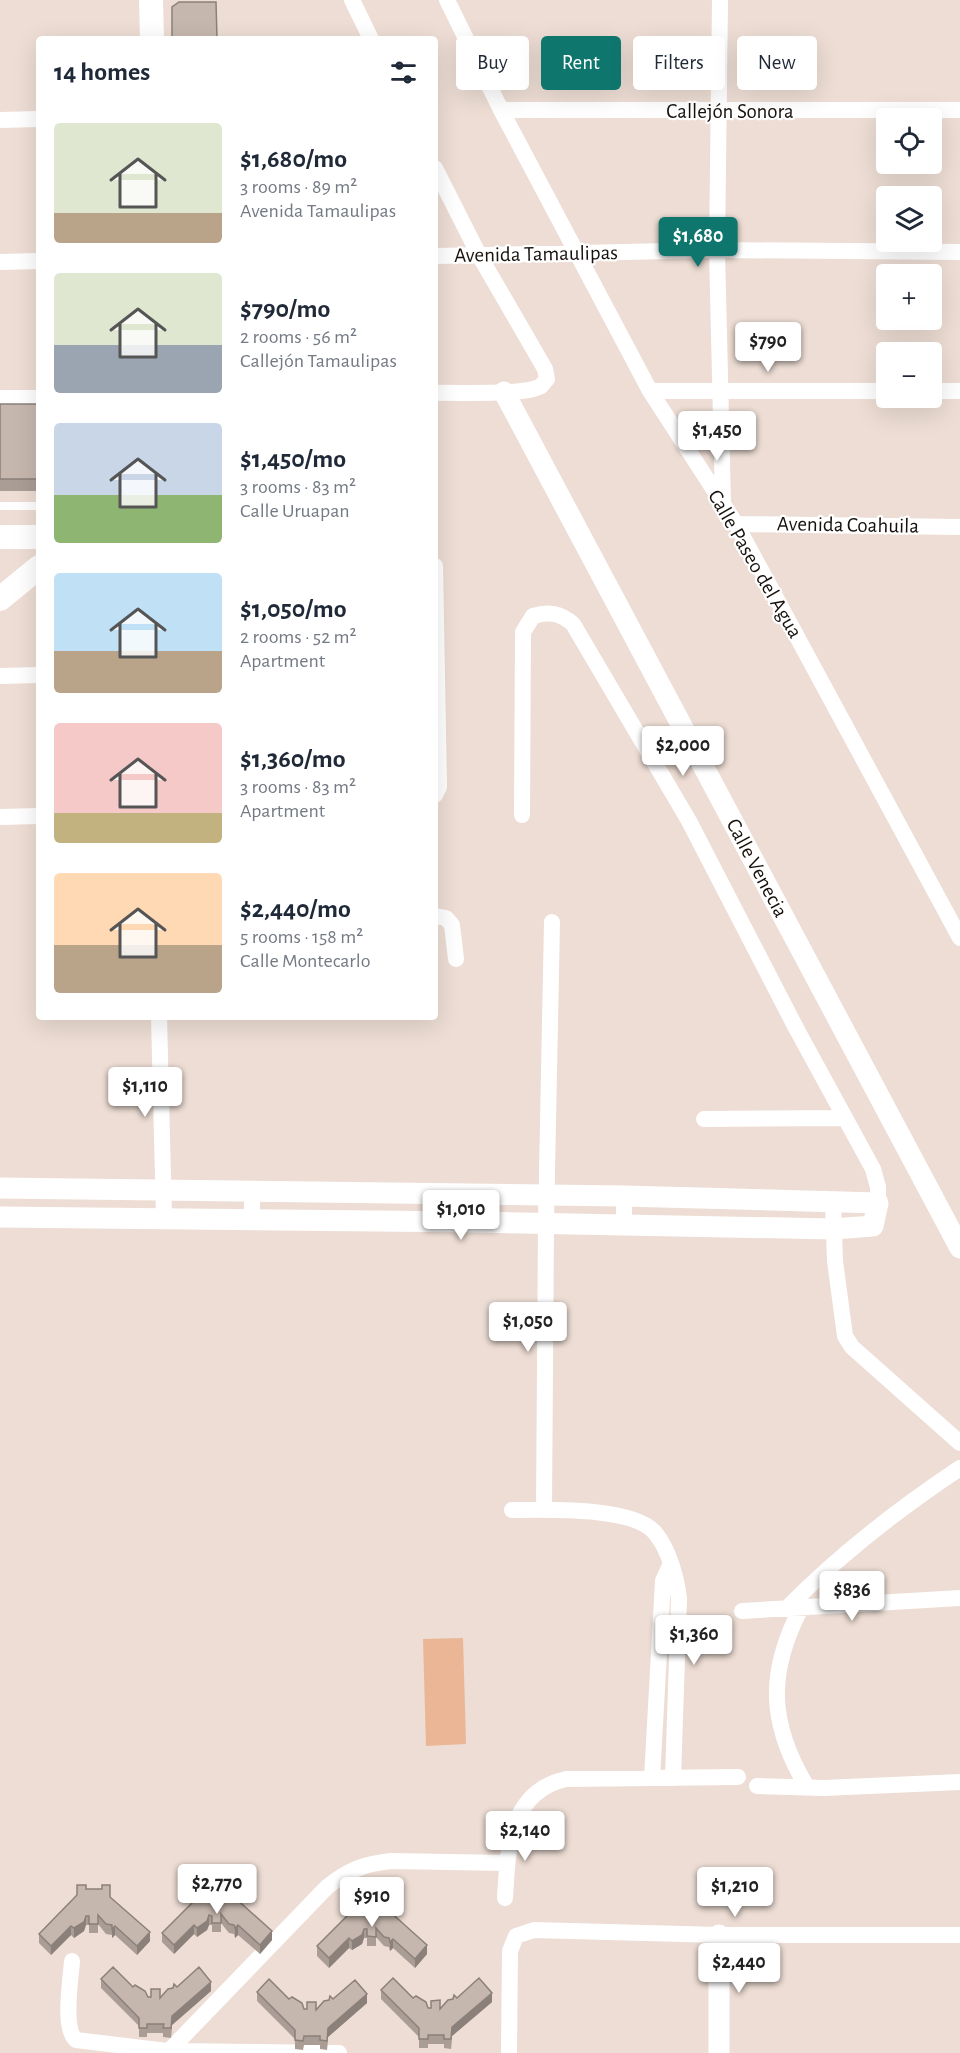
<!DOCTYPE html>
<meta charset="utf-8">
<style>
body{margin:0;font-family:"Alegreya Sans",sans-serif;background:#f6f6f7;color:#1f2937;height:100vh;display:flex;flex-direction:column;font-size:22px;white-space:nowrap}
*{box-sizing:border-box;margin:0}
p{font-size:20px;color:#747a83}
.icon{flex:none;width:33px;height:33px;fill:none;stroke:currentColor;stroke-width:2;stroke-linecap:round;stroke-linejoin:round}
.map{position:relative;flex:1;overflow:hidden}
.panel{position:absolute;left:36px;top:36px;width:402px;height:984px;display:flex;flex-direction:column;background:#fff;border-radius:6px;box-shadow:0 6px 24px #0002}
.panel>*{flex:none}
.banner{position:absolute;left:456px;top:36px;width:414px;height:54px;display:flex;gap:12px}
.controls{position:absolute;left:876px;top:108px;display:grid;gap:12px}
.controls a{display:grid;place-items:center;width:66px;height:66px;border-radius:6px;background:#fff;box-shadow:0 6px 24px #0002;font-size:30px}
.price{position:absolute;translate:-50% -51px;padding:0 14px;border-radius:6px;background:#fff;color:#222;font-size:20px;line-height:39px;filter:drop-shadow(0 2px 3px #0008)}
.price::after{content:'';position:absolute;left:50%;top:36px;width:18px;height:14px;margin-left:-9px;background:inherit;clip-path:polygon(0 0,100% 0,50% 100%)}
.price.on{background:#0f766e;color:#fff}
ul{padding:0;list-style:none}
li{display:flex;align-items:center;gap:18px;height:150px;padding:0 18px}
li span{display:grid;place-items:center;flex:none;width:168px;height:120px;border-radius:6px;color:#555}
li>.icon{margin-inline-start:auto}
span .icon{width:72px;height:72px;fill:#fffc;stroke-width:1}
li b{font-size:26px}
h2{display:flex;justify-content:space-between;align-items:center;height:72px;padding:0 18px;font-size:26px}
.chip{padding:0 21px;border-radius:6px;background:#fff;box-shadow:0 6px 24px #0002;font-size:21px;line-height:54px}
.chip.on{background:#0f766e;color:#fff}
.map>svg:first-child{display:block}
.grass{fill:#ebb696}
.lines{fill:none;stroke-linecap:round;stroke-linejoin:round}
.service{stroke:#fff;stroke-width:8}
.minor{stroke:#fff;stroke-width:16}
.tertiary{stroke:#fff;stroke-width:21}
.secondary{stroke:#fff;stroke-width:24}
.wall{fill:#aa9d96}
.shaded-wall{fill:#8b807a}
.building{fill:#c6b7ae;stroke:#8b807a;stroke-width:1.5}
.labels{text-anchor:middle;dominant-baseline:central;stroke-width:4.5;stroke-linejoin:round;paint-order:stroke}
.street-label{font-size:21px;fill:#16110d;stroke:#fff}
</style>
<div class="map">
<svg width="960" height="2053" viewBox="0 0 960 2053">
<rect width="100%" height="100%" fill="#edddd4"/>
<path class="grass" d="M463,1638L466,1744L426,1746L423,1639Z"/>
<g class="lines">
<path class="service" d="M0,506H39"/>
<path class="minor" d="M352,0L371,39
M447,0L501,110L650,391L736,524L960,938
M720,0L717,250L723,503
M501,110H960
M0,120L39,119
M435,168L479,255L545,369L547,379C545,381 543,384 541,386C524,396 457,392 435,393
M435,256L717,250L960,252
M0,262L39,261
M650,391H886
M932,391H960
M0,398H39
M736,524L960,527
M435,566L439,787L435,795
M0,676L39,675
M522,815L523,632L533,616C549,611 560,613 573,624L689,821L796,1028L873,1169L878,1187V1203
M0,817L39,816
M435,916L446,918L452,925L456,959
M159,1017L164,1218
M704,1119L845,1118
M624,1196V1225
M833,1203L835,1261L845,1336L852,1347L960,1443
M251,1220L253,1191
M512,1510C545,1510 636,1506 656,1534C669,1550 677,1579 679,1599L673,1778
M544,1510L546,1223L552,922
M801,1608C767,1673 769,1724 807,1787
M786,1609C839,1555 897,1510 960,1468
M742,1611L960,1598
M652,1778L663,1581L671,1563
M757,1786L824,1788L960,1782
M505,1898C508,1851 508,1792 566,1779L738,1777
M72,1961C71,1979 62,2028 76,2040L167,2051L339,2053
M167,2053L327,1887C349,1870 363,1864 391,1861L507,1863
M509,2053L510,1951L516,1936L534,1930L719,1935H960"/>
<path class="tertiary" d="M504,392L960,1248
M0,1188L624,1196L878,1203L873,1226L833,1229L473,1222L0,1217
M719,1935V2053"/>
<path class="secondary" d="M151,0L152,39
M0,537H39
M0,599L39,567"/>
</g>
<path class="wall" d="M216,2L217,39H172V7Z
M0,404H39V491H0Z
M86,1889L110,1897L150,1941L137,1955L115,1935L112,1938V1935L106,1934L98,1924V1933H89V1925H86L84,1931L74,1938L71,1935L51,1955L39,1943V1934Z
M209,1889L233,1896L272,1940L260,1954L238,1935L235,1938L234,1934L229,1933L221,1923V1932H212V1925H209L207,1930L197,1937L194,1934L174,1954L162,1942V1933Z
M364,1902L388,1910L427,1954L415,1968L393,1948L390,1951L389,1947L384,1946L376,1937V1946H367V1938H364L362,1944L352,1950L349,1948L329,1968L317,1956V1946Z
M101,1979L133,1987L148,1997L160,1998L177,1987L211,1991L172,2025L171,2038L163,2037V2033H147V2037H139V2026L101,1988Z
M381,1990L413,1998L428,2008L440,2009L457,1998L492,2002L452,2036L451,2049L444,2048V2044H428V2048H419V2037L381,1999Z
M257,1992L289,1999L304,2009L316,2010L329,2000L333,1999L367,2003L328,2037L327,2050L320,2049V2045H304L303,2050L295,2049V2039L257,2001Z"/>
<path class="shaded-wall" d="M209,1915V1925L207,1930L197,1937V1928Z
M86,1916V1925L84,1931L74,1938V1928Z
M194,1925V1934L174,1954V1945Z
M238,1925V1935L235,1938V1928Z
M71,1926V1935L51,1955V1946Z
M115,1926V1935L112,1938V1929Z
M364,1929V1938L362,1944L352,1950V1941Z
M272,1931V1940L260,1954V1945Z
M150,1932V1941L137,1955V1946Z
M349,1938V1948L329,1968V1958Z
M393,1939V1948L390,1951V1942Z
M427,1945V1954L415,1968V1959Z
M211,1982V1991L172,2025L171,2038L172,2016Z
M492,1993V2002L452,2036L451,2049L452,2027Z
M367,1994V2003L328,2037L327,2050L328,2028Z"/>
<path class="building" d="M179,2H216L217,38H172V7Z
M0,404H39V479H0Z
M200,1884H208L209,1889L225,1888V1884H232L233,1896L272,1931L260,1945L238,1925L235,1928L234,1925L229,1924L221,1914V1923H212V1916L209,1915L207,1921L197,1928L194,1925L174,1945L162,1933L200,1895Z
M77,1885H86V1889H102V1885H110V1897L150,1932L137,1946L115,1926L112,1929V1925L106,1924L98,1915V1924H89V1916H86L84,1922L74,1928L71,1926L51,1946L39,1934L77,1895Z
M388,1897V1910L427,1945L415,1959L393,1939L390,1942L389,1938L384,1937L376,1928V1937L367,1936V1929H364L362,1935L352,1941L349,1938L329,1958L317,1946L355,1908V1898H364V1902H380V1898Z
M113,1967L133,1987L135,1985L145,1991L148,1997H151V1989H160V1998L168,1989L173,1988L174,1984L177,1987L199,1967L211,1982L172,2016L171,2028H163L164,2024H147V2028H139V2018L101,1979Z
M393,1978L413,1998L416,1996L426,2002L428,2008H431V2001L440,2000V2009L448,2000L453,1999L454,1995L457,1998L479,1978L492,1993L452,2027L451,2039H444V2035H428V2039H419V2028L381,1990Z
M269,1979L289,1999L292,1997L302,2003L304,2009H307V2002H316V2010L324,2001L329,2000L330,1996L333,1999L355,1980L367,1994L328,2028L327,2041L320,2040V2036H304L303,2041L295,2040V2030L257,1992Z"/>
<g class="labels">
<g class="street-label">
<text x="730" y="111">Callejón Sonora</text>
<text transform="translate(536 254) rotate(-1)">Avenida Tamaulipas</text>
<text transform="translate(848 525) rotate(1)">Avenida Coahuila</text>
<text transform="translate(755 564) rotate(60)">Calle Paseo del Agua</text>
<text transform="translate(757 868) rotate(62)">Calle Venecia</text>
</g>
</g>
</svg>
<div class="controls">
<a><svg class="icon" aria-label="locate" viewBox="0 0 24 24"><circle cx="12" cy="12" r="6"/><path d="M12 2v4M12 18v4M2 12h4M18 12h4"/></svg></a>
<a><svg class="icon" aria-label="layers" viewBox="0 0 24 24"><path d="M12 4l9 5-9 5-9-5zM3 14l9 5 9-5"/></svg></a>
<a>+</a>
<a>−</a>
</div>
<b class="price on" style="left:698px;top:268px">$1,680</b>
<b class="price" style="left:768px;top:373px">$790</b>
<b class="price" style="left:717px;top:462px">$1,450</b>
<b class="price" style="left:683px;top:777px">$2,000</b>
<b class="price" style="left:145px;top:1118px">$1,110</b>
<b class="price" style="left:461px;top:1241px">$1,010</b>
<b class="price" style="left:528px;top:1353px">$1,050</b>
<b class="price" style="left:852px;top:1622px">$836</b>
<b class="price" style="left:694px;top:1666px">$1,360</b>
<b class="price" style="left:525px;top:1862px">$2,140</b>
<b class="price" style="left:217px;top:1915px">$2,770</b>
<b class="price" style="left:735px;top:1918px">$1,210</b>
<b class="price" style="left:372px;top:1928px">$910</b>
<b class="price" style="left:739px;top:1994px">$2,440</b>
<div class="banner">
<a class="chip">Buy</a>
<a class="chip on">Rent</a>
<a class="chip">Filters</a>
<a class="chip">New</a>
</div>
<section class="panel">
<h2>14 homes<svg class="icon" aria-label="filters" viewBox="0 0 24 24"><path d="M4 7h16M4 17h16"/><circle cx="9" cy="7" r="2"/><circle cx="15" cy="17" r="2"/></svg></h2>
<ul>
<li><span style="background:linear-gradient(#dfe7d0 75%,#b9a48a 0)"><svg class="icon" aria-label="home" viewBox="0 0 24 24"><path d="M3 11l9-7 9 7M6 9v11h12V9"/></svg></span><div><b>$1,680/mo</b><p>3 rooms · 89 m²</p><p>Avenida Tamaulipas</p></div></li>
<li><span style="background:linear-gradient(#dfe7d0 60%,#9aa5b1 0)"><svg class="icon" aria-label="home" viewBox="0 0 24 24"><path d="M3 11l9-7 9 7M6 9v11h12V9"/></svg></span><div><b>$790/mo</b><p>2 rooms · 56 m²</p><p>Callejón Tamaulipas</p></div></li>
<li><span style="background:linear-gradient(#c9d6e8 60%,#8fb573 0)"><svg class="icon" aria-label="home" viewBox="0 0 24 24"><path d="M3 11l9-7 9 7M6 9v11h12V9"/></svg></span><div><b>$1,450/mo</b><p>3 rooms · 83 m²</p><p>Calle Uruapan</p></div></li>
<li><span style="background:linear-gradient(#bfe0f5 65%,#b9a48a 0)"><svg class="icon" aria-label="home" viewBox="0 0 24 24"><path d="M3 11l9-7 9 7M6 9v11h12V9"/></svg></span><div><b>$1,050/mo</b><p>2 rooms · 52 m²</p><p>Apartment</p></div></li>
<li><span style="background:linear-gradient(#f6c9c9 75%,#c2b280 0)"><svg class="icon" aria-label="home" viewBox="0 0 24 24"><path d="M3 11l9-7 9 7M6 9v11h12V9"/></svg></span><div><b>$1,360/mo</b><p>3 rooms · 83 m²</p><p>Apartment</p></div></li>
<li><span style="background:linear-gradient(#ffd9b3 60%,#b9a48a 0)"><svg class="icon" aria-label="home" viewBox="0 0 24 24"><path d="M3 11l9-7 9 7M6 9v11h12V9"/></svg></span><div><b>$2,440/mo</b><p>5 rooms · 158 m²</p><p>Calle Montecarlo</p></div></li>
</ul>
</section>
</div>
